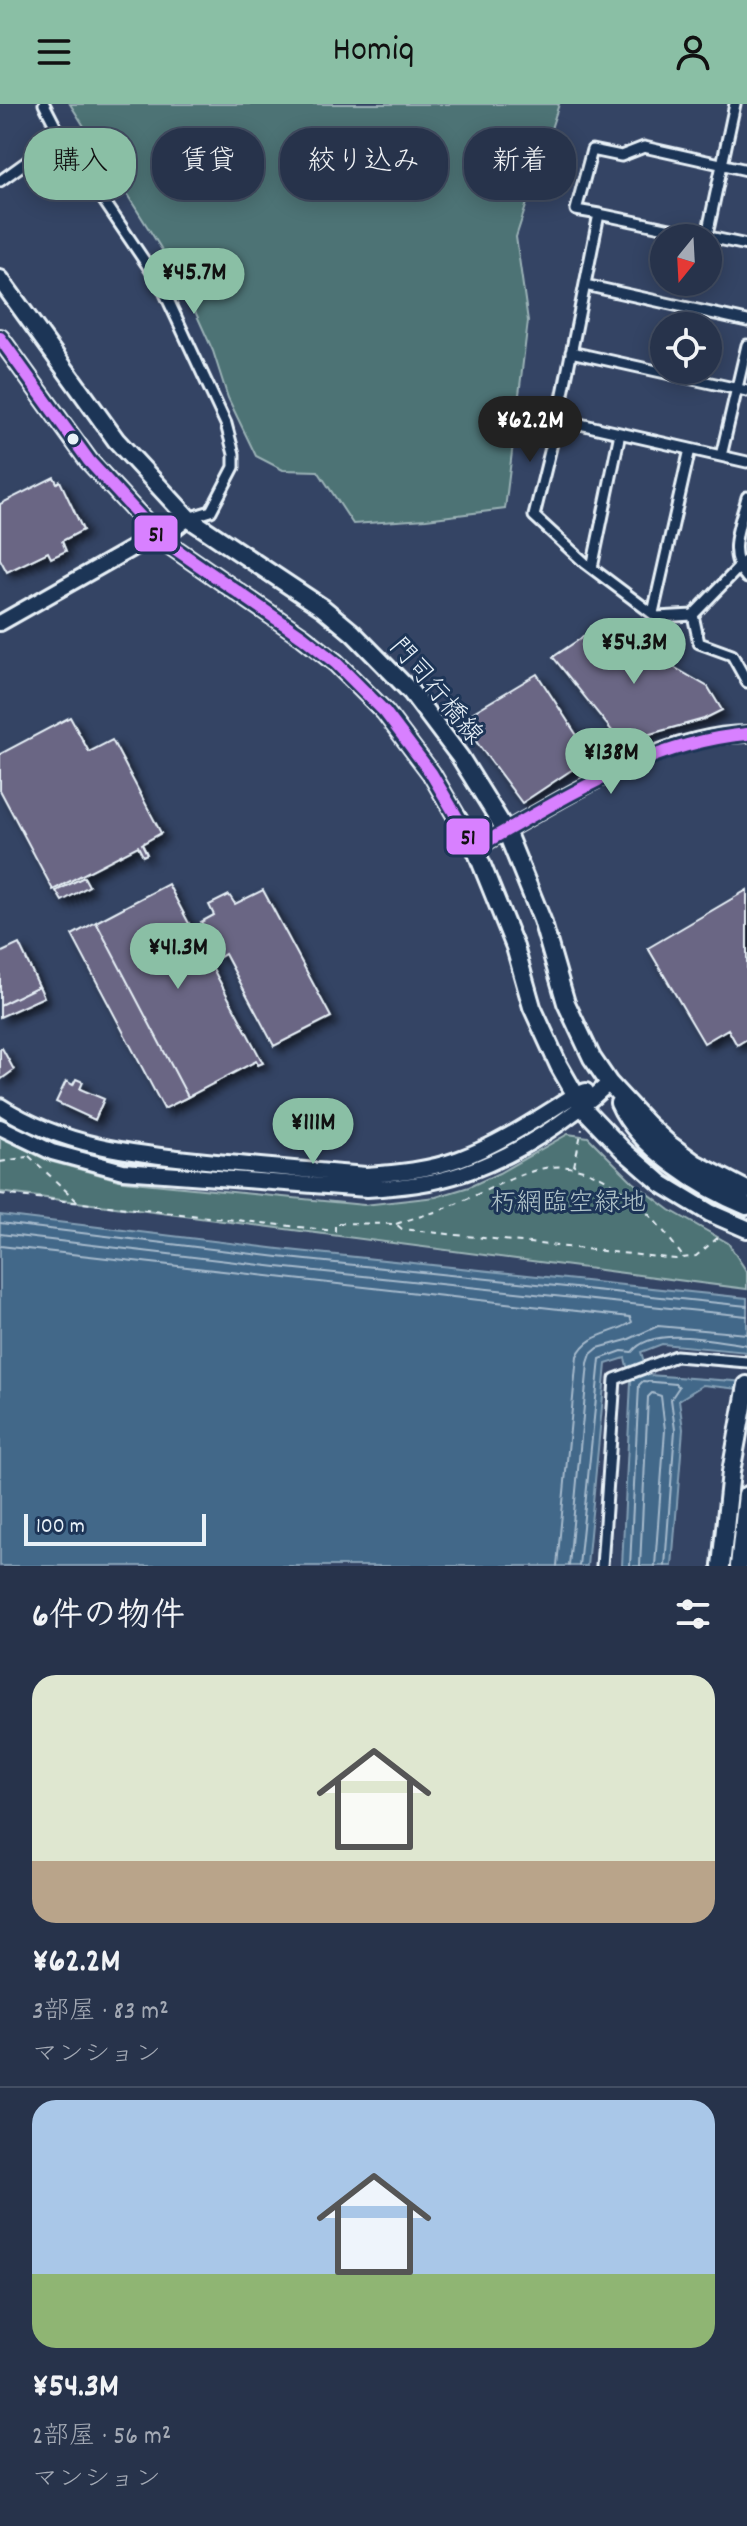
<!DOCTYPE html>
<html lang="ja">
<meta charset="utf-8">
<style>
body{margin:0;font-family:Dekko,"Klee One",sans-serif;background:#333f55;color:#f1f3f6;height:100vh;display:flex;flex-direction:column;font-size:30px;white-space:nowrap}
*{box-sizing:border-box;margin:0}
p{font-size:26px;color:#a4aab5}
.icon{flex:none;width:44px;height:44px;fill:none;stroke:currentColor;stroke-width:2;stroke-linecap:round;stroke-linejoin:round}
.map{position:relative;height:1462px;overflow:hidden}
.side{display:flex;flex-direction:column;background:#27334b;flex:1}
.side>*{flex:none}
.guide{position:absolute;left:24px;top:24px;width:700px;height:72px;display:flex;gap:16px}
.needle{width:52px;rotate:198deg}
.buttons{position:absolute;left:650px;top:120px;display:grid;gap:16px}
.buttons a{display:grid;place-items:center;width:72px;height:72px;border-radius:50%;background:#27334b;box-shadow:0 4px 20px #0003,0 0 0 2px #434e63;font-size:40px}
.scale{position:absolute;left:24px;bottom:20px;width:182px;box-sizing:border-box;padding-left:8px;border:4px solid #e8f1f8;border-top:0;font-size:22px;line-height:28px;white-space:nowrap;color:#e8f1f8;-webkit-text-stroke:6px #1d3557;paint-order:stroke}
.price{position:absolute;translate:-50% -68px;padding:0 18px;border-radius:28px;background:#8abfa5;color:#111;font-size:26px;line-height:52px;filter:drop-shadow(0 2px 4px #0008)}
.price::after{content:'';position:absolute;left:50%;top:48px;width:24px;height:18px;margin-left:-12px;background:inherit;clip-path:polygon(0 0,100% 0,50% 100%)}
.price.current{background:#222;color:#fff}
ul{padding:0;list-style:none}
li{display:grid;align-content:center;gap:16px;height:424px;padding:0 32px}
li+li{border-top:2px solid #434e63}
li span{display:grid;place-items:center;height:248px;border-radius:24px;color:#555}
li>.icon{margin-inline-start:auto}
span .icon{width:144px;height:144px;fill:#fffc;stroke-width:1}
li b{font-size:34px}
h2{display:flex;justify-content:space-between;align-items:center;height:96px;padding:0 32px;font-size:34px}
.pill{padding:0 28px;border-radius:32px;background:#27334b;box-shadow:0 4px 20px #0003,0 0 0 2px #434e63;font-size:28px;line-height:72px}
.pill.current{background:#8abfa5;color:#111}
header{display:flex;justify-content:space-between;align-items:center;height:104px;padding:0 32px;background:#8abfa5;color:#111;font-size:36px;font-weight:600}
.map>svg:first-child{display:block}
.green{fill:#4e7375;stroke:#9bb2b6;stroke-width:2}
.water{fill:#426889;stroke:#849fb5;stroke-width:2}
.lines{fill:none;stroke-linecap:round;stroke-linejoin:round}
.shore{stroke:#a6bacc;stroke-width:2}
.building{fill:#6a6684;stroke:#e8f1f8;stroke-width:2;filter:url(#shadow)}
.street-casing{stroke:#e8f1f8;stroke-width:15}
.secondary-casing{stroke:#e8f1f8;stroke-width:20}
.primary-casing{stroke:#e8f1f8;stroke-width:22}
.path{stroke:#e8f1f8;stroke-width:2;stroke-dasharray:6 6;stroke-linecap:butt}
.street{stroke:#1d3557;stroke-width:9}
.secondary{stroke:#1d3557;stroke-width:14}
.primary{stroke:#1d3557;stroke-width:16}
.bus-1-casing{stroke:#1d3557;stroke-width:18}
.bus-1{stroke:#d880ff;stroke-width:12}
.bus-dot{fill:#e8f1f8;stroke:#1d3557;stroke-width:3}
.labels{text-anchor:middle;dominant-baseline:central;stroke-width:6;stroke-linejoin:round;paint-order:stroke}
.street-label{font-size:26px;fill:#e8f1f8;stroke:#1d3557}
.park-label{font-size:26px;fill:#b2c5ca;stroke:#1d3557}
.line-badge{stroke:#1d3557;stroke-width:3}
.pale-badge-label{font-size:22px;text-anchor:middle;font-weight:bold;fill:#111}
</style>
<header><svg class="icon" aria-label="menu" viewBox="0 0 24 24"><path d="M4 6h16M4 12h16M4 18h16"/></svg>Homiq<svg class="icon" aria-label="person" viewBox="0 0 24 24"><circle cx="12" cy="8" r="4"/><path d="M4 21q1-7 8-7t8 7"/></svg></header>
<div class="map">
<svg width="747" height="1462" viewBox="0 0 747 1462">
<defs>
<filter id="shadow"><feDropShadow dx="6" dy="6" stdDeviation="4" flood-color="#0009"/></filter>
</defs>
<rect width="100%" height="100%" fill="#344464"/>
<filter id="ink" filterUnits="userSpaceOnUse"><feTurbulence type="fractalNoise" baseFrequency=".0125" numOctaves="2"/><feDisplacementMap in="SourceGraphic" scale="16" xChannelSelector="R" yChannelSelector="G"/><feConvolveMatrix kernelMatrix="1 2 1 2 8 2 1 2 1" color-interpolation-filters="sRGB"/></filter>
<g filter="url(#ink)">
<path class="green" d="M70,0H559L516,133L528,217L505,405L426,415L353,420L318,367L283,366L256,352L228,294L213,247L181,176Z
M568,1030L588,1033L633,1078L670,1106L728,1139L747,1168V1185L0,1088V1033L49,1057L123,1077L364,1101L436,1093L469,1083L499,1069Z"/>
<path class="water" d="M0,1111L279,1145L747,1194V1248L662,1240L641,1248L648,1271L747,1278V1286L703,1281L679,1296L683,1325L672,1462H622L631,1278L625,1254L606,1260L587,1462H0Z"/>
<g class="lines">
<path class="shore" d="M0,1119L278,1153L747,1202
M0,1130L277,1163L747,1212
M0,1142L630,1213L632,1218C613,1231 588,1228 577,1252L557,1462
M569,1462L588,1259L591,1250L598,1244L627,1236L658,1222L747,1230
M579,1462L600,1255L622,1247L632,1248C652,1221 717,1237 747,1241
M630,1462L639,1281L643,1277L676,1280L679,1283L671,1295L675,1326L665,1462
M640,1462L648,1293L652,1289L661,1292L665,1326L655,1462"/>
</g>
<path class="building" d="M54,373L57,379L60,377L83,426L62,437L66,447L51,454L48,448L7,468L0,455V400Z
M601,521L708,583L722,606L704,615L621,638L553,553Z
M537,570L591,653L522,699L460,616Z
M70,613L89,648L112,636L161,729L142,740L147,750L143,752L138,742L53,786L0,686V650Z
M84,773L89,782L62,797L56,787Z
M168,780L263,959L258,961L256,957L188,993L96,818Z
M263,786L331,913L274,942L225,850L220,853L201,818L214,811L209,801L229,791L235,800Z
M747,786V935L737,941L728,925L704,939L648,844Z
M96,818L188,993L164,1005L72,831Z
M19,840L39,882L0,901V849Z
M39,882L44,893L0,913V901Z
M2,944L14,966L0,976V945Z
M76,975L83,978L80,985L104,995L95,1016L56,998L66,977L73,981Z"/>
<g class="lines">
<defs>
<path id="street" d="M44,0L61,33L162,183L226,320L234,350V363L211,407L188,414
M0,77L61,33
M599,110L576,106L592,46L621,52L644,43L747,66
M707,131L735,0
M747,141L599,110L558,315L534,412L585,459L657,513L693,511L747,455
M585,181L747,217
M571,248L747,287
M558,315L747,358
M721,352L747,241
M747,393C740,421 725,450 747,474
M592,464L620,329
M653,509L690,345
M693,511L699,539L732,551L747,578
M602,1462L615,1275L676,1252L747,1258"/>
<path id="secondary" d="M0,519L143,438L161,435L188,414
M475,744C553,702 657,630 747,630
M0,1002C62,1042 134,1050 206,1057C259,1062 313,1067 366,1071C397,1069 429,1066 459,1055C500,1040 538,1014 575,991L586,987
M0,1023L52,1048L123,1067L367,1085C400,1083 432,1080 464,1069C515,1052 570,1016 609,979"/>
<path id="primary" d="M0,175L116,336L188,414L323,504L353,529L411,588L460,653L506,727L542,816L566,899L592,954L609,979L647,1020L669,1040L695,1059L747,1086
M0,234L89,357L161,435L303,533L336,559L385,608L431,669L475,744L515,843L532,903L559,962L583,1004L623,1046L662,1080L710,1109L747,1125
M619,999C639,1044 702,1084 747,1102
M721,1462L731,1368L747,1281
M739,1462L747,1391"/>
</defs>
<use href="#street" class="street-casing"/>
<use href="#secondary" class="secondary-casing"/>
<use href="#primary" class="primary-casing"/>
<path class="path" d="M29,1052L78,1098
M0,1058L27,1053
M574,1062L582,1025
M0,1090L335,1127V1119L396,1120L402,1125L676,1155L696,1152L721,1131
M396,1120C412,1114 428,1111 443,1105C476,1093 506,1074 540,1065C601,1050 652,1109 683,1153"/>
<use href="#street" class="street"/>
<use href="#secondary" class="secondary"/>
<use href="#primary" class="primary"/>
<defs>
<path id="bus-1" d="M0,234L89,357L161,435L303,533L336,559L385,608L431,669L475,744C562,696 646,639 747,630"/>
</defs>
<use href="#bus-1" class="bus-1-casing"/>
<use href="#bus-1" class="bus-1"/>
</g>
</g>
<circle class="bus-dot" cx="73" cy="335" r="7"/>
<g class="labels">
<g class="street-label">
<text transform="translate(435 588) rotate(50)">門司行橋線</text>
</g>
<g class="park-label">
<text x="568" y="1100">朽網臨空緑地</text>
</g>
</g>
<g class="line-badge">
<rect x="133" y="410" width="46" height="39" rx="8" fill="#d880ff"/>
<rect x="445" y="713" width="46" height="39" rx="8" fill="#d880ff"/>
</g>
<g class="pale-badge-label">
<text x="156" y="437">51</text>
<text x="468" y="740">51</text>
</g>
</svg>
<div class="buttons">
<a><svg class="needle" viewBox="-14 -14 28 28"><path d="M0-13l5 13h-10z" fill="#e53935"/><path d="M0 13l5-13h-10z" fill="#a4aab5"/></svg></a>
<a><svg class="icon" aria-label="locate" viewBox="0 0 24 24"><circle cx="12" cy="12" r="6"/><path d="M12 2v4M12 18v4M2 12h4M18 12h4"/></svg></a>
</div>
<div class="scale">100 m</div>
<b class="price" style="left:194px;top:212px">¥45.7M</b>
<b class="price current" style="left:530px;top:360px">¥62.2M</b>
<b class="price" style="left:634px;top:582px">¥54.3M</b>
<b class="price" style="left:611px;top:692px">¥138M</b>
<b class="price" style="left:178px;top:887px">¥41.3M</b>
<b class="price" style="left:313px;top:1062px">¥111M</b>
<div class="guide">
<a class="pill current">購入</a>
<a class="pill">賃貸</a>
<a class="pill">絞り込み</a>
<a class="pill">新着</a>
</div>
</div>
<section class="side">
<h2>6件の物件<svg class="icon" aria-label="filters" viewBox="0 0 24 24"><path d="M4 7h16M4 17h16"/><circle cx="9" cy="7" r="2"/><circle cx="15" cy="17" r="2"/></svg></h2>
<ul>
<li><span style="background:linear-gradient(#dfe7d0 75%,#b9a48a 0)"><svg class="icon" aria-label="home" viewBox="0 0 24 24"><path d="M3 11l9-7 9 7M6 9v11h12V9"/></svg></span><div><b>¥62.2M</b><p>3部屋 · 83 m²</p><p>マンション</p></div></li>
<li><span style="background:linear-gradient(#a9c7e8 70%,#8fb573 0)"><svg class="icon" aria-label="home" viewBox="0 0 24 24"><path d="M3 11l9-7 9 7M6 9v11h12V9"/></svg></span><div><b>¥54.3M</b><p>2部屋 · 56 m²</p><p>マンション</p></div></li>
</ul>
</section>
